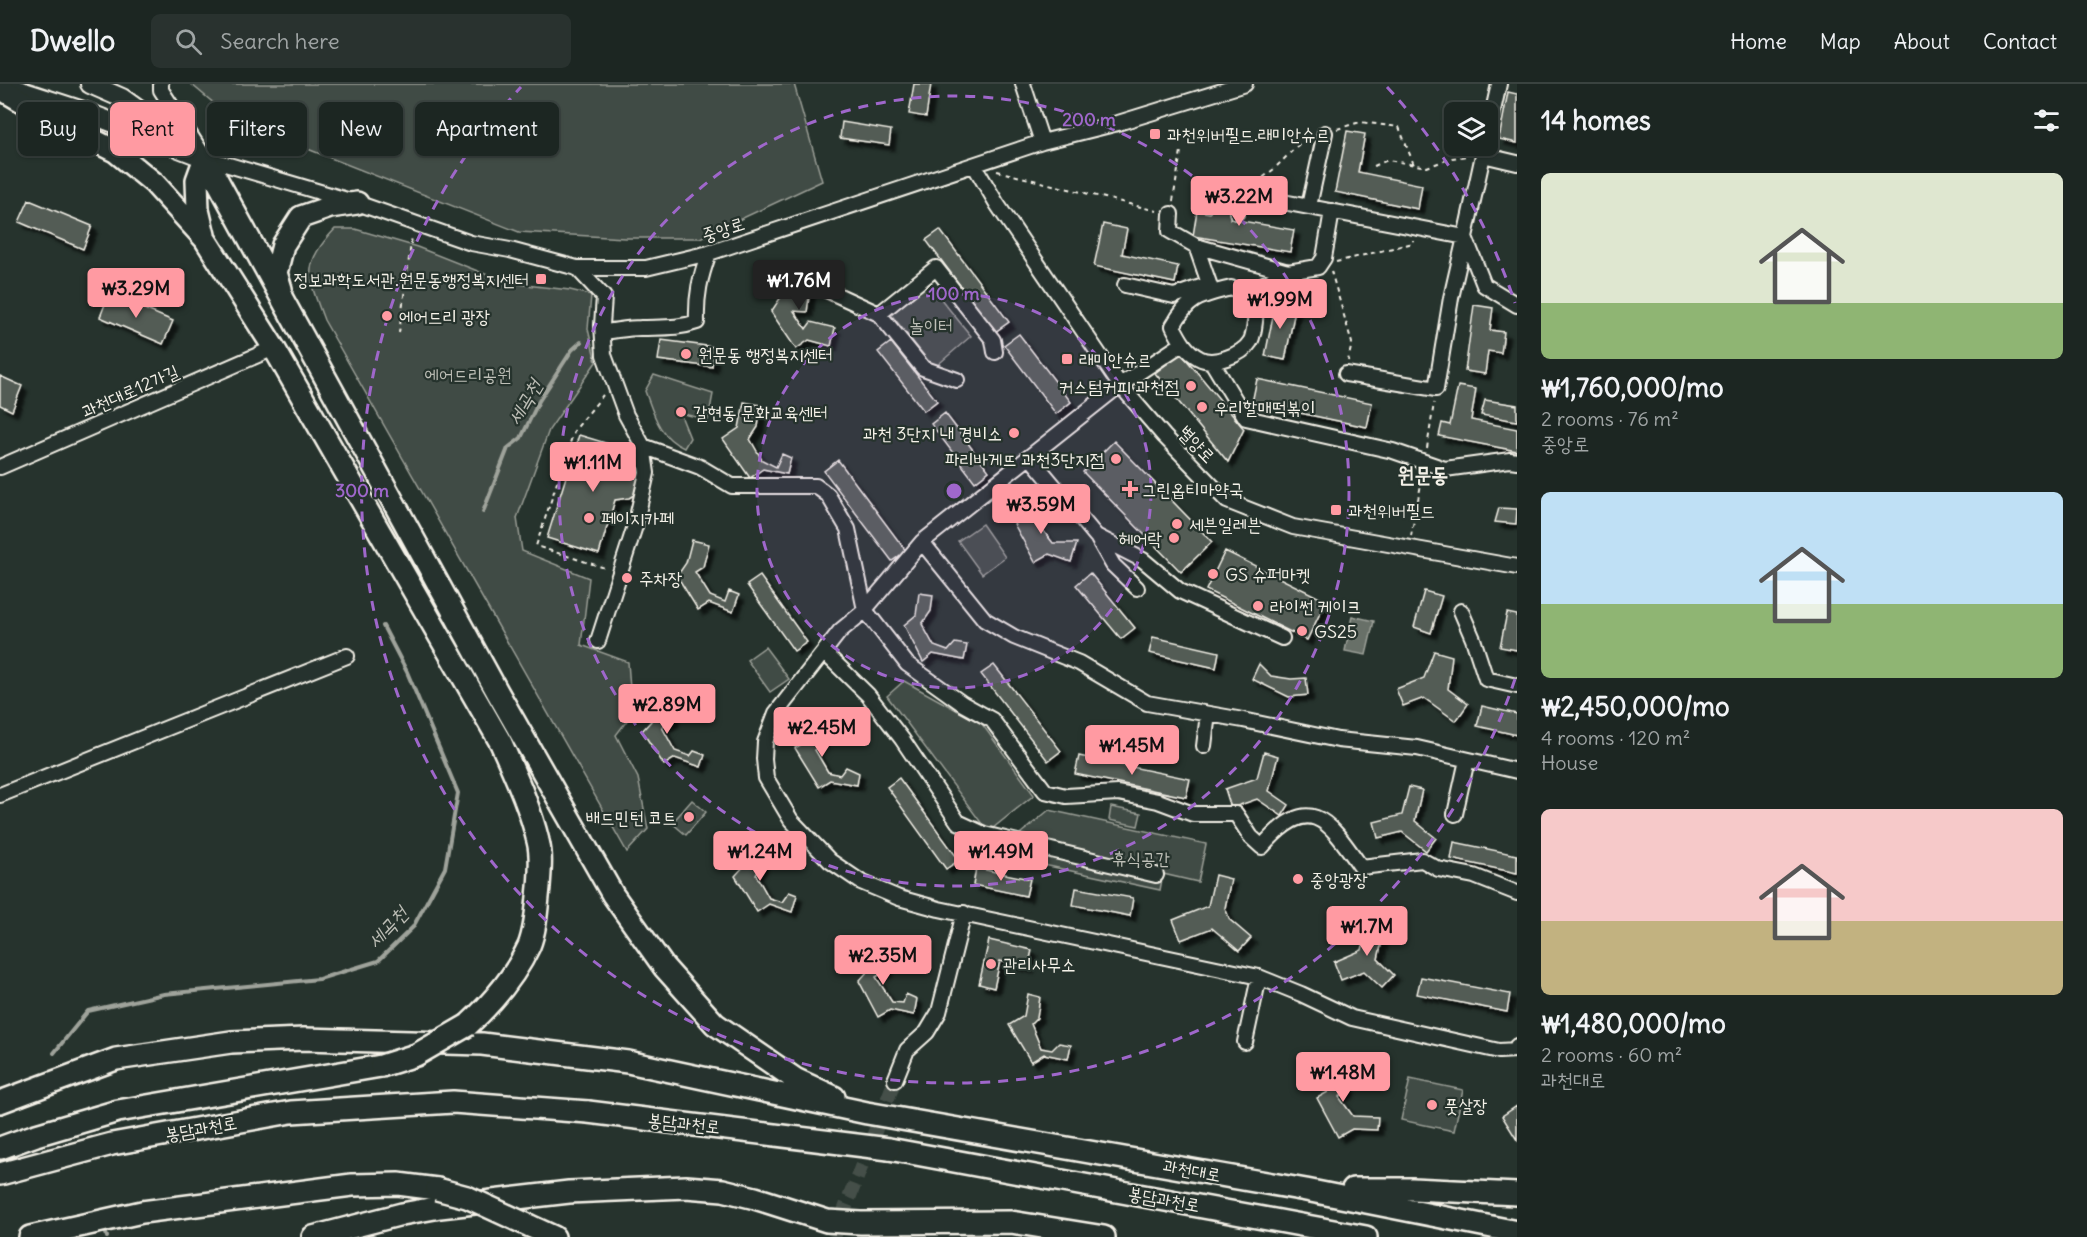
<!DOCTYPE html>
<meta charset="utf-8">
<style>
body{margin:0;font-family:Delius,"Poor Story",sans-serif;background:#29322f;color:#f1f3f6;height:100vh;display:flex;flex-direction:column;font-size:22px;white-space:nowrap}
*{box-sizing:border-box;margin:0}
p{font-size:20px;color:#a0a5a5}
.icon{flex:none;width:33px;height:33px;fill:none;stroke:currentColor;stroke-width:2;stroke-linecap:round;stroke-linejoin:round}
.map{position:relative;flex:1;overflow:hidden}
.drawer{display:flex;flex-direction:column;background:#1c2622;width:570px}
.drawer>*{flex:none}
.guide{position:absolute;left:18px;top:18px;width:570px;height:54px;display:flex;gap:12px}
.controls{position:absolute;left:1444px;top:18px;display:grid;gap:12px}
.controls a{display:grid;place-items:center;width:54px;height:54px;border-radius:9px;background:#1c2622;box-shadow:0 2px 4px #0004,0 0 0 2px #3a4340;font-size:30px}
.price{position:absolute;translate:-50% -51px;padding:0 14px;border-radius:6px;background:#ff9aa2;color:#111;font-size:20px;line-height:39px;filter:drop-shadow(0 2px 3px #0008)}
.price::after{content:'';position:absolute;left:50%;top:36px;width:18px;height:14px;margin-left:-9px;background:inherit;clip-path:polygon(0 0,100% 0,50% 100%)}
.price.on{background:#222;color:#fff}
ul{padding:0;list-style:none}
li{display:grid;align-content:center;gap:12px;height:318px;padding:0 24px}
li span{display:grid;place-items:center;height:186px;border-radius:9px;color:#555}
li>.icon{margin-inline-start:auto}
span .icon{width:108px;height:108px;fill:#fffc;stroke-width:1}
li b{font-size:26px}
h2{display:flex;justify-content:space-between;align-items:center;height:72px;padding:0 24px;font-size:26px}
.pill{padding:0 21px;border-radius:9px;background:#1c2622;box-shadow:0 2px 4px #0004,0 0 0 2px #3a4340;font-size:21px;line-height:54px}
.pill.on{background:#ff9aa2;color:#111}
header{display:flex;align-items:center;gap:36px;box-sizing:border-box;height:84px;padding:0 30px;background:#1c2622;border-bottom:2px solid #3a4340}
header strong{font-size:28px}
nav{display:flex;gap:33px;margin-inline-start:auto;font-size:21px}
.search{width:420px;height:54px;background:#29322f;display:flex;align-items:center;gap:15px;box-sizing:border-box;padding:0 21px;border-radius:9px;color:#a0a5a5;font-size:22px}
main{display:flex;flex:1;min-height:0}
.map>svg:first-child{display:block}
.green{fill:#414b45;stroke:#9a9e96;stroke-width:1.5}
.water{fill:#676f68;stroke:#9fa39b;stroke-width:1.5}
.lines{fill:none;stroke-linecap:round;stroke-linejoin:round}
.stream{stroke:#9fa39b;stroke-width:4}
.building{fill:#525c55;stroke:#f4f1e8;stroke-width:1.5;filter:url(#shadow)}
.minor-tunnel{stroke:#455049;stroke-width:14;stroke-dasharray:14 7;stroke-linecap:butt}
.minor-casing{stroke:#f4f1e8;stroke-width:18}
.major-casing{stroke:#f4f1e8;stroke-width:22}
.highway-casing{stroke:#f4f1e8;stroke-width:26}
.path{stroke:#f4f1e8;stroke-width:2;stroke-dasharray:4.5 4.5;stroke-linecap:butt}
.minor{stroke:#26332d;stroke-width:14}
.major{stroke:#26332d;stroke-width:18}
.highway{stroke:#26332d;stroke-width:21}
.highway-bridge-casing{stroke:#f4f1e8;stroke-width:26;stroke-linecap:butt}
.highway-bridge{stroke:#26332d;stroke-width:21}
.ring{fill:none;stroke:#9f67cb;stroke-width:3;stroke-dasharray:10 8}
.poi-dot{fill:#ff9aa2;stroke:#26332d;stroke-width:2}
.labels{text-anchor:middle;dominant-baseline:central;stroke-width:4.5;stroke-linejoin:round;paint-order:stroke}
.poi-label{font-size:18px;fill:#f4f1e8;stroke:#26332d;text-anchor:start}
.street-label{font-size:18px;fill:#f4f1e8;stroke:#26332d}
.park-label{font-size:18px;fill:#bebfb7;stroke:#26332d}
.water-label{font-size:20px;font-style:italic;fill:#bcbdb5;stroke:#26332d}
.quarter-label{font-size:21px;font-weight:bold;fill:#f4f1e8;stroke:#26332d}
.centre{fill:#9f67cb;stroke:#26332d;stroke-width:3}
.ring-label{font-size:18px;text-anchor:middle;font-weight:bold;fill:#9f67cb;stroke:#26332d;stroke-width:4.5;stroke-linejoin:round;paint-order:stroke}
</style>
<header>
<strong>Dwello</strong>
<div class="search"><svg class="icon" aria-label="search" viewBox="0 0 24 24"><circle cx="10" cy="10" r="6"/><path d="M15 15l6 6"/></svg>Search here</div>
<nav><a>Home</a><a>Map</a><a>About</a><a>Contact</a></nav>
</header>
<main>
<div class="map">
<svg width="1517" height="1153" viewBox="0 0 1517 1153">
<defs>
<filter id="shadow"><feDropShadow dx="5.5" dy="5.5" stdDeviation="1.5" flood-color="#0009"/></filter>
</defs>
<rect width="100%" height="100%" fill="#26332d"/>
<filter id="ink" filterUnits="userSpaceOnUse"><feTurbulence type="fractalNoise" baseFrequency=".0167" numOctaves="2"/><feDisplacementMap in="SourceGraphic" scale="12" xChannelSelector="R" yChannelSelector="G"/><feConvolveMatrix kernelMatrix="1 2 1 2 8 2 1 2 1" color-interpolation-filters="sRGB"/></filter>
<g filter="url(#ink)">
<path class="green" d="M191,0H794L822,97L700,154H625L519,148L234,36Z
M335,145H355L417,163L508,199L570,206L591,211L588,245L596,278L549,346L517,434L522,467L589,494L581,561L628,578L632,630L616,651L638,694L648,745L627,768L324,236C308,193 301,181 335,145Z
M927,198L971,252L934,284L890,229Z
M654,291L713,310L708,336L680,329L690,354L684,364C659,353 654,331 645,307Z
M982,440L1005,473L982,490L958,457Z
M765,563L789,595L770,608L747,576Z
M904,597L982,640L1034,711L988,748L887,612Z
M692,716L706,728L686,751L672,739Z
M1111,723L1141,729L1138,742L1109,736Z
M1049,726L1206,760L1198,798L1163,790L1160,806L1030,778L1003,764Z
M1410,995L1463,1006L1454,1047L1401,1036Z"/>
<path class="water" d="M1352,532L1374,537L1366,571L1345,567Z"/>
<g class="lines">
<path class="stream" d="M483,428L508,364L521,354L539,317L572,266L581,258
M54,969L88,927L164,910L319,895L378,877L413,843L445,784L458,709L407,588L383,542
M105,1145L107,1153"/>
</g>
<path class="building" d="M914,0H931L926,33L909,30Z
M1508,8L1517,10V59L1499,55Z
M842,38L891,46L889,61L840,54Z
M1347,47L1365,50L1358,88L1422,101L1418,125L1335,108Z
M1214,105L1235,108L1230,135L1294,146L1290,168L1193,152L1197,127L1210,129Z
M29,116L92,142L83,165L19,138Z
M1103,140L1127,145L1122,170L1178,182L1175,199L1094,182Z
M940,146L1009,238L995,248L926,156Z
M784,186L812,190L807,228L794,227L806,245L811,238L835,244L831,262L809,256L796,265L771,228L781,213Z
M109,210L173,237L163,260L100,233Z
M1276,217L1296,221L1285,276L1265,272Z
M1474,221L1493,224L1490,246L1504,248L1501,269L1488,267L1485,290L1465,287Z
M1019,250L1071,318L1056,330L1004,261Z
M661,256L714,263L712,283L658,276Z
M891,258L937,317L924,327L878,268Z
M1181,269L1244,345L1228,378L1155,289Z
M0,292L22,302L12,327L0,321Z
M1257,295L1372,319L1367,343L1252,319Z
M1458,302L1476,305L1471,336L1517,345V367L1439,352L1442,339L1450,341Z
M1485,316L1517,321V337L1481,331Z
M744,318L761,321L758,343L750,355L762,376L776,383L782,370L791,374L787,390L763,385L750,394L723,355L739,344Z
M945,329L989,387L975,398L931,340Z
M579,351L632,367L629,377L644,382L637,409L629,414L615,416L599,470L547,454Z
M1114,357L1212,458L1181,488L1083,388Z
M838,376L906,467L892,477L824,387Z
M1031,410L1043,413L1038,440L1053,459H1077L1071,478L1049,470L1035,478L1014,440L1028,426Z
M1499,424L1517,425L1516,440L1495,438Z
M692,456L709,460L703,483L695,488L710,512L725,518L729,507L739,511L733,528L709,519L698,526L677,492L686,479Z
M1225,467L1326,517L1307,556L1206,506Z
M1090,489L1135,544L1121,555L1076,501Z
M760,492L807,558L794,567L747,501Z
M1424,507L1442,512L1431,549L1414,543Z
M919,509L933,511L931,527L922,540L934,562L948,567L955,559L967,561L964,576L933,570L923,578L904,541L916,531Z
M1507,529L1517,531V566L1500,563Z
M1153,553L1219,568L1216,584L1149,569Z
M1434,567L1452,572L1448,605L1468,620L1456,637L1424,614L1403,622L1396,605L1424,594Z
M1259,580L1271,592L1291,595L1306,594L1308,611L1289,613L1252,595Z
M994,581L1061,667L1048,677L981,590Z
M658,615L675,616L673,637L662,643L675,667L690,672L694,667L705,671L701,683L675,674L664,681L642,647L651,637Z
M1482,622L1517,630V651L1477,642Z
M815,633L829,635L825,655L815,666L828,688L840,691L846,683L859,689L857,701L830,696L819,703L795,664L812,654Z
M1264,668L1278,672L1269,707L1289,721L1282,732L1257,715L1231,724L1225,705L1257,694Z
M1079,672L1190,695L1186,713L1075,690Z
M899,694L959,776L946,785L887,703Z
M1409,703L1422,706L1415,737L1436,754L1426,767L1402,748L1378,754L1374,738L1402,731Z
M1454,758L1517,771V789L1451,775Z
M749,759L765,762L762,780L756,791L769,814L782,818L789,808L797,811L792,828L769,820L757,828L735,792L746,780Z
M976,784L1030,795L1026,812L973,801Z
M1215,791L1231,795L1225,824L1230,836L1251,854L1239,867L1212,844L1181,856L1173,836L1208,822Z
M1076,804L1133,814L1130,832L1073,821Z
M1369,835L1386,839L1378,875L1394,891L1382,904L1364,887L1341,896L1334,878L1362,866Z
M989,856L1032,866L1028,884L1000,877L994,904L979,900Z
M871,862L889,863L887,886L876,893L892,918L903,919L906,910L917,915L914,931L890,926L878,933L859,897L869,886Z
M1421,893L1510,910L1507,928L1417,910Z
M1028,910L1040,913L1037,934L1031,940L1041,964L1052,966L1059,959L1071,961L1068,975L1044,970L1031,978L1009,941L1024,932Z
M1333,977L1352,981L1348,1007L1339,1013L1353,1032L1378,1033L1377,1046L1352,1045L1338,1053L1317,1014L1328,1008Z
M1517,1022V1056L1502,1032Z"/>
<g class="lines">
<path class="minor-tunnel" d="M834,1153L895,996"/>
<defs>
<path id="minor" d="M161,0V6L205,74L357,119L471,159L510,166L577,184H646L709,169L1042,58L1118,39L1245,0
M1023,0L1042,58
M1488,49L1499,0
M1517,79L1483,71L1465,153L1484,201L1517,221
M974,81L997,120L1120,301L1164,352L1227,417L1293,443L1517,483
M1309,122L1325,49
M1237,128L1242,110L1465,153L1451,214L1436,305L1346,290
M1171,130L1170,147L1196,162L1288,188
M1196,162L1212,208
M577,184L604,213L602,241L604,271L626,331L643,362L647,389L635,442L598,557
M1125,201L1174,212L1209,200
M822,204L879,230L936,184L993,256L995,268
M1231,204L1244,210C1248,216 1254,224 1255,231C1256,236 1253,254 1250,258C1242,271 1213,282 1199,274C1186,267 1180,256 1173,242C1189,213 1200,212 1231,204Z
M1244,210L1288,188L1318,183L1324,174L1332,127
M879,230L923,284L957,296
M603,248C615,247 628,244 640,244C660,243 678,245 697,238C696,211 700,194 709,169
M1182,260L1120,301L922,458L862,529L840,547L776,629L765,658L764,675L766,694L791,736L830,777L861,798L899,814L939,825L1259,893L1301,910L1352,934L1499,967L1516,966L1517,962
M1212,278L1246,334L1393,367L1445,385L1510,376L1517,377
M643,362L700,383L732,402H816L828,411L848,445L865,526L907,580L963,620L992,636L1045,707L1066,712L1118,709L1158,717L1193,730H1236L1251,753L1262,763C1310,707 1328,736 1361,783L1422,776L1438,785L1474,792L1517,809
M1030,373L1096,452L1143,476L1180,507L1282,554
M0,383L274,264
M1097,453L1113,481L1137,504
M922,458L985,536L1014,553L1079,579L1147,619L1243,636L1338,656L1417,664L1517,687
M1461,527L1473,555L1486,595L1517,602
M824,568L868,611L902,655L958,738L984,750L1156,791
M1204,662L1208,630
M0,711L347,572
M1455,730L1467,676
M1245,958L1259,893
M895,996L907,966L927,948L939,928L964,829"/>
<path id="major" d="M90,0L122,14L182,57
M9,3L83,27L205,74"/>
<path id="highway" d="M0,4L59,39L115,67L154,99L205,155L274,264L501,659C515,691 530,723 538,757C542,772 540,788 539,803C537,821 536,845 529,862C515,892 492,919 468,941
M205,74L498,609L613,811L664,883L715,940L795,995L834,1013
M204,151L198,126L197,96L205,74
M281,205L276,189L283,161L301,133L330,123L357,119
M0,1018L116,975L231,958L304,955L482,960L628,978L867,1029L1306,1106L1517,1148
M0,1064L36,1051L118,1027L381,982
M889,1065L1366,1153
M0,1090L112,1060L291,1028L453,1018L588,1028
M1353,1105H1412L1517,1110
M530,1142L554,1153
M30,1153L142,1128L352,1101L398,1100L437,1105
M313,1153L402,1130L440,1123L569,1108L686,1103L723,1106L755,1114L827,1137L861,1139L1011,1138L1104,1153"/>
</defs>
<use href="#minor" class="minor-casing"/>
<use href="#major" class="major-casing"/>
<use href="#highway" class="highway-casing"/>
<path class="path" d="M1337,45L1360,38L1399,43L1414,81
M1374,82L1388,76L1427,83L1452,74L1468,72
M997,87L1157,127
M1256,99L1274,85L1300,59L1311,54
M1173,117L1181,67
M1336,178L1413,159V156
M1331,187L1352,259L1348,277
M399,249L412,152
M603,311L574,347L536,462L608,485
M1427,364L1434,319
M1411,452L1423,390"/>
<use href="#minor" class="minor"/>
<use href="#major" class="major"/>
<use href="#highway" class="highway"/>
<defs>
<path id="highway-bridge" d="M381,982L416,971L468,941
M588,1028L889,1065
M437,1105L467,1113L530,1142"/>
</defs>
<use href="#highway-bridge" class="highway-bridge-casing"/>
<use href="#highway-bridge" class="highway-bridge"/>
</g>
</g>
<circle cx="954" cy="407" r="197" fill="#9f67cb" fill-opacity=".12"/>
<g class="ring">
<circle cx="954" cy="407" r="197"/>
<circle cx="954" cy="407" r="395"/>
<path d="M1515 595A592 592 0 1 1 521 3M1387 3A592 592 0 0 1 1515 219"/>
</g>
<g class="poi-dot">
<rect x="1149" y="44" width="12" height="12" rx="3"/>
<rect x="535" y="189" width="12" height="12" rx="3"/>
<circle cx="387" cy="232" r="6"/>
<circle cx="686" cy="270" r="6"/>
<rect x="1061" y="269" width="12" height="12" rx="3"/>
<circle cx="1191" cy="302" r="6"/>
<circle cx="1202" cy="323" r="6"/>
<circle cx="681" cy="328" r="6"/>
<circle cx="1014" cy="349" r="6"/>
<circle cx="1116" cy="375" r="6"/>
<path d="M1127 396h6v6h6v6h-6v6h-6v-6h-6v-6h6z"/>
<rect x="1330" y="420" width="12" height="12" rx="3"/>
<circle cx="589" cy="434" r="6"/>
<circle cx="1177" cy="440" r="6"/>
<circle cx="1174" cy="454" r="6"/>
<circle cx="1213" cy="490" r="6"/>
<circle cx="627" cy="494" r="6"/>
<circle cx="1258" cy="522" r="6"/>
<circle cx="1302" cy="547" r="6"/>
<circle cx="689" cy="733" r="6"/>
<circle cx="1298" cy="795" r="6"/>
<circle cx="991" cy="880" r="6"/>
<circle cx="1432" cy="1021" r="6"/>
</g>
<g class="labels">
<g class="poi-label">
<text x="1167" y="50">과천위버필드.래미안슈르</text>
<text x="529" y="195" text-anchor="end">정보과학도서관.원문동행정복지센터</text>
<text x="399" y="232">에어드리 광장</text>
<text x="698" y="270">원문동 행정복지센터</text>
<text x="1079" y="275">래미안슈르</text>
<text x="1179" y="302" text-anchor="end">커스텀커피 과천점</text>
<text x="1214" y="323">우리할매떡볶이</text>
<text x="693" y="328">갈현동 문화교육센터</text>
<text x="1002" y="349" text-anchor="end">과천 3단지 내 경비소</text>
<text x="1104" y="375" text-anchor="end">파리바게뜨 과천3단지점</text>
<text x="1142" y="405">그린옵티마약국</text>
<text x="1348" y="426">과천위버필드</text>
<text x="601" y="434">페이지카페</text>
<text x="1189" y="440">세븐일레븐</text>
<text x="1162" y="454" text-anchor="end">헤어락</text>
<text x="1225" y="490">GS 슈퍼마켓</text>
<text x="639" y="494">주차장</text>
<text x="1270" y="522">라이썬 케이크</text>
<text x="1314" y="547">GS25</text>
<text x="677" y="733" text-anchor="end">배드민턴 코트</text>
<text x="1310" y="795">중앙광장</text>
<text x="1003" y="880">관리사무소</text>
<text x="1444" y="1021">풋살장</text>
</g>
<g class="street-label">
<text transform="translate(723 145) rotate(-18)">중앙로</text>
<text transform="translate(130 307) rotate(-24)">과천대로12가길</text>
<text transform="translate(1197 360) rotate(46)">별양로</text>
<text transform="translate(684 1039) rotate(6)">봉담과천로</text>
<text transform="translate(201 1044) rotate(-10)">봉담과천로</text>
<text transform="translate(1192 1086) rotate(10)">과천대로</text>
<text transform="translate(1164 1115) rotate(10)">봉담과천로</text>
</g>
<g class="park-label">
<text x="931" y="241">놀이터</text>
<text x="468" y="290">에어드리공원</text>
<text x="1141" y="774">휴식공간</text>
</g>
<g class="water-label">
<text transform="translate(524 318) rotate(-60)">세곡천</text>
<text transform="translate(387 843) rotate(-47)">세곡천</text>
</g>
<g class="quarter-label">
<text x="1423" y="390">원문동</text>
</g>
</g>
<circle cx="954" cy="407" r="9" class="centre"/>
<g class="ring-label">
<text x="1089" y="42">200 m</text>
<text x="954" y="216">100 m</text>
<text x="362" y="413">300 m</text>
</g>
</svg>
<div class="controls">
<a><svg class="icon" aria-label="layers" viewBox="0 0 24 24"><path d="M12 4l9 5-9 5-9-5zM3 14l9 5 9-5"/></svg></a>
</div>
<b class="price" style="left:1239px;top:143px">₩3.22M</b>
<b class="price on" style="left:799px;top:227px">₩1.76M</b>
<b class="price" style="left:136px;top:235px">₩3.29M</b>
<b class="price" style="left:1280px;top:246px">₩1.99M</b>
<b class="price" style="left:593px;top:409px">₩1.11M</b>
<b class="price" style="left:1041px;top:451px">₩3.59M</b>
<b class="price" style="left:667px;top:651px">₩2.89M</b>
<b class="price" style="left:822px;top:674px">₩2.45M</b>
<b class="price" style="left:1132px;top:692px">₩1.45M</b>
<b class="price" style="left:760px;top:798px">₩1.24M</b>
<b class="price" style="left:1001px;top:798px">₩1.49M</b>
<b class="price" style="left:1367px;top:873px">₩1.7M</b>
<b class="price" style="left:883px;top:902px">₩2.35M</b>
<b class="price" style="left:1343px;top:1019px">₩1.48M</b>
<div class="guide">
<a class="pill">Buy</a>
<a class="pill on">Rent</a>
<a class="pill">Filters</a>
<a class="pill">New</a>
<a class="pill">Apartment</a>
</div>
</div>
<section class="drawer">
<h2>14 homes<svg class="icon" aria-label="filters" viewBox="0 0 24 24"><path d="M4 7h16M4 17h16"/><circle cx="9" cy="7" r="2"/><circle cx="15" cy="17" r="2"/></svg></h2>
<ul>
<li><span style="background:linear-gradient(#dfe7d0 70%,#8fb573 0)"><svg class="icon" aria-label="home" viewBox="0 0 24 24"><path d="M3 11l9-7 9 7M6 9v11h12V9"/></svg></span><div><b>₩1,760,000/mo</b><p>2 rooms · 76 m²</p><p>중앙로</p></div></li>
<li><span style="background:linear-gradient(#bfe0f5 60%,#8fb573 0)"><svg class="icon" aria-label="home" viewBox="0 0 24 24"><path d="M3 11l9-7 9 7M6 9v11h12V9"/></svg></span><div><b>₩2,450,000/mo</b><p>4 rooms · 120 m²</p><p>House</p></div></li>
<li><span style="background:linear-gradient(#f6c9c9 60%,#c2b280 0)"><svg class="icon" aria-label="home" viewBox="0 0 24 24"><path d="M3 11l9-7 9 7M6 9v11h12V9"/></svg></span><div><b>₩1,480,000/mo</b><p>2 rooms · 60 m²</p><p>과천대로</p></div></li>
</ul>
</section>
</main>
